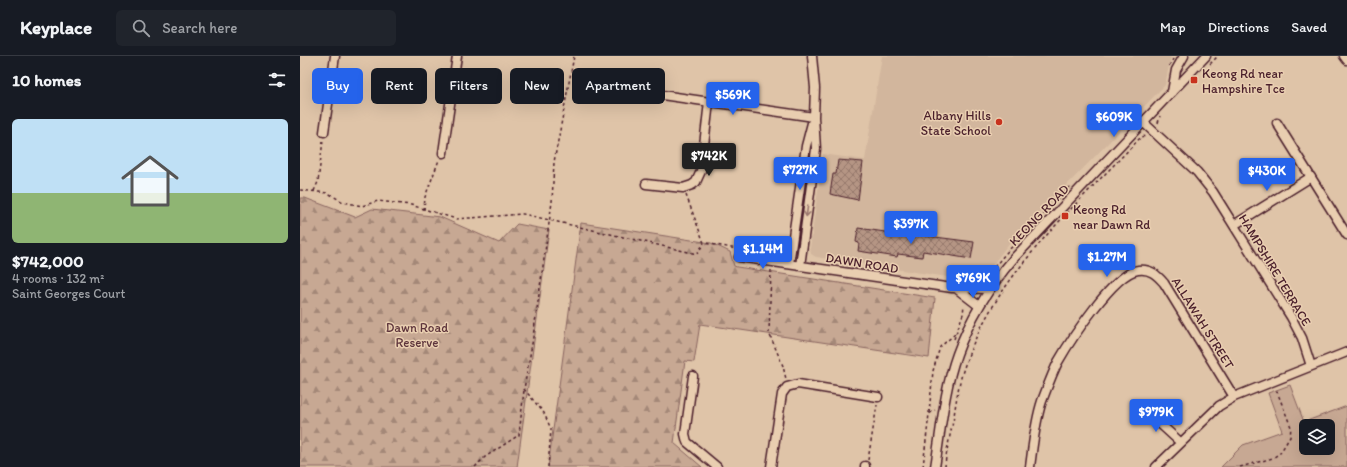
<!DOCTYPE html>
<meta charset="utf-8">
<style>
body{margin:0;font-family:Itim,sans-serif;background:#20242c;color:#f1f3f6;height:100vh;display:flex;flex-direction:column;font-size:15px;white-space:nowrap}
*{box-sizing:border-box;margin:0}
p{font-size:13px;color:#9ea1a6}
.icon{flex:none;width:22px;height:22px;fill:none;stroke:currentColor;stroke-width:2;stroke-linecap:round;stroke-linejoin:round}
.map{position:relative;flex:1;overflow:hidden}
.side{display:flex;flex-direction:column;background:#171b24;width:300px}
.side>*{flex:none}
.hud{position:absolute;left:12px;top:12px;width:380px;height:36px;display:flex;gap:8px}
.buttons{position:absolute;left:999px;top:363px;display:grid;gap:8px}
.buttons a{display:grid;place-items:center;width:36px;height:36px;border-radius:6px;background:#171b24;box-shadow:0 4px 16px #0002;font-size:20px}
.price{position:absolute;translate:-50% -34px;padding:0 9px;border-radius:4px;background:#2563eb;color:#fff;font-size:13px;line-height:26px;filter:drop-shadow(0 1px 2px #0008)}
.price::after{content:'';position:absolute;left:50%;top:24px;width:12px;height:9px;margin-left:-6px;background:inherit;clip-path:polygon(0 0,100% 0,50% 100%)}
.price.current{background:#222;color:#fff}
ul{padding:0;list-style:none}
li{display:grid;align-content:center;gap:8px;height:212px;padding:0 12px}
li span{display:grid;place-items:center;height:124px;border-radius:6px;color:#555}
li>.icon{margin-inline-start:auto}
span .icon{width:72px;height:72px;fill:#fffc;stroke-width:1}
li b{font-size:17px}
h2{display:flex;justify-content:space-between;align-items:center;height:48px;padding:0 12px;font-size:17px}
.tag{padding:0 14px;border-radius:6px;background:#171b24;box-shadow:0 4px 16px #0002;font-size:14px;line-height:36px}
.tag.current{background:#2563eb;color:#fff}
header{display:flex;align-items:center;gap:24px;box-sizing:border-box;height:56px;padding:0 20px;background:#171b24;border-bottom:1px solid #363941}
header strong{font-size:19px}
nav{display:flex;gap:22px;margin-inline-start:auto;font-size:14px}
.search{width:280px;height:36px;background:#20242c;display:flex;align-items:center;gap:10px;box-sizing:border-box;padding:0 14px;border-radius:6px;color:#9ea1a6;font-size:15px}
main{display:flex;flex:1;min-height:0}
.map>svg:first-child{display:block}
.built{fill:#d2b69d}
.forest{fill:url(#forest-firs);stroke:#88645f}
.green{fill:#c7a893;stroke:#88645f;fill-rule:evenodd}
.building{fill:url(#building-cross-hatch);stroke:#4a1f2b}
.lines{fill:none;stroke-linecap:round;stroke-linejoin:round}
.minor-casing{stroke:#4a1f2b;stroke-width:11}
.path{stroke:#4a1f2b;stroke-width:1.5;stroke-dasharray:3 3;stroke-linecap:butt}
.minor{stroke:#e9ceb0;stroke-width:8}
.oneway{stroke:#9a766e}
.poi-dot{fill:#c8321e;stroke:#e9ceb0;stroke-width:1.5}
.labels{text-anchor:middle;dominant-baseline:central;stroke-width:3;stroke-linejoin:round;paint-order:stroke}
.poi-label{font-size:13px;fill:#4a1f2b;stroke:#e9ceb0;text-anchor:start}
.street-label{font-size:13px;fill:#4a1f2b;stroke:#e9ceb0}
.park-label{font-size:13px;fill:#5d343b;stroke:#e9ceb0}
</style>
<header>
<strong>Keyplace</strong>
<div class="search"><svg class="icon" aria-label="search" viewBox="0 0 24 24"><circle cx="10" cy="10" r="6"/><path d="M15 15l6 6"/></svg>Search here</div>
<nav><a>Map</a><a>Directions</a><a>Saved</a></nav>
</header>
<main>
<section class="side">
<h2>10 homes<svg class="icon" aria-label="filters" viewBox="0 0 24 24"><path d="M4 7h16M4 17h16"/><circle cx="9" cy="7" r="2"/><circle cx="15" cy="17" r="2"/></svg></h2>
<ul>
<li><span style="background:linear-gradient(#bfe0f5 60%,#8fb573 0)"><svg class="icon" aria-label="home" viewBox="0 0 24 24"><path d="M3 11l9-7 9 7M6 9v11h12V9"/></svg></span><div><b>$742,000</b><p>4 rooms · 132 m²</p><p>Saint Georges Court</p></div></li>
</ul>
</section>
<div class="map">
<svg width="1047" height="411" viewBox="0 0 1047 411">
<defs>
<pattern id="forest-firs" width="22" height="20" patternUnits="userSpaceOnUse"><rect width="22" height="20" fill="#c7a893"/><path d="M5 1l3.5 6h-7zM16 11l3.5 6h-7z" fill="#a48878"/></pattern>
<pattern id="building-cross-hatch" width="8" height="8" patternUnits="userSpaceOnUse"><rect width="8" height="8" fill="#b59584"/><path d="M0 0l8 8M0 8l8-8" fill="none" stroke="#95796c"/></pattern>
</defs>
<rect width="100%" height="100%" fill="#dfc4a8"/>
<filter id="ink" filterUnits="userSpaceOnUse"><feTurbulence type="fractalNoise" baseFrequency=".025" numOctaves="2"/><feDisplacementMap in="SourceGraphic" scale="8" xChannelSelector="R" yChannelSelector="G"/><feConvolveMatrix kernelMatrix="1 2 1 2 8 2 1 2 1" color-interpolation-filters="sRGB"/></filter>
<g filter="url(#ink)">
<path class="built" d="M582,0H871L865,29L706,191L682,223L674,225L516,201L511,198L510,192L523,98L565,104Z"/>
<path class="forest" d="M0,142H5L55,161L72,153L140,161L199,187L217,168L249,174L217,411H0Z
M281,167L411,187L430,196L434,210L437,211L635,242L629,302L400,268L394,306L385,305L374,387L402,411H248Z"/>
<path class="green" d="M990,329L1004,366L1047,350V411H921L943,389L982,375L968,337ZM1006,370H1028V392H1006Z"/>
<path class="building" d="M538,104L563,106L558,144L530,138L533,118H536Z
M558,172L612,180V178L674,186L671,203L623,195L622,201L598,198L597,201L558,195L559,187L556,186Z"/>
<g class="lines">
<defs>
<path id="minor" d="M1044,0L1047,4
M872,36L876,14L884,0
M355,38L514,61
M843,66L897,116L913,136L991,261L1002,282L1011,310
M977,67L1047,179
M24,76L35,0
M143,97L157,0
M346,128L383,132L392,129L396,126L401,115L409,46
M934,169L1011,121
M439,201L652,232L689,233
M489,208L506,90L512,67
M500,210L516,93L514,61L515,32L512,0
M657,233L679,250
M393,320L385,378L387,386L417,411
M845,354L880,386
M471,411L482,338L487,331L498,328L578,341
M565,411V410
M635,411C641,374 644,334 657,298C670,262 690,230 714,202L906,0
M730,411C733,389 735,366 742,345C747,332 752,318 758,306C770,285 814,217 838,214C850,212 857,219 864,227L934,341
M856,411L919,350L934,341L1047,296"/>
</defs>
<use href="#minor" class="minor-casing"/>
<path class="path" d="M910,8L918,0
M869,10L873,3
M301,23L347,35
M858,67L860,60
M0,134L28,137L43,146L62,150L78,145L111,149L156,163L223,158L397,198L404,187
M14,135L18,126L23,84
M386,139L404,187L438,193
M124,154L125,141L139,104
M471,214L469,277L483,310L486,323
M683,225L705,198L770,131
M654,283L663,258L664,249
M629,357L633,315L640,291L655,278
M568,404L577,349
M175,411L185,401L219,379L224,334
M248,411L251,373L244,357L224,333L232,288L252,146L254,106L274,0
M623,411L629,358L635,354
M645,411C646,394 651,377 654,360C656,346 658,332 662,318C691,222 774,152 841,81L847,80
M940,411L973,402L980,397L990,381L991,371L976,333"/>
<use href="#minor" class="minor"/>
</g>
<defs><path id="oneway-shaft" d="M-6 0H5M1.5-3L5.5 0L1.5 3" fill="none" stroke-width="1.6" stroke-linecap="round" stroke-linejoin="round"/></defs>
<use class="oneway" href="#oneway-shaft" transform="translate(507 155) rotate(98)"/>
</g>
<g class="poi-dot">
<rect x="890" y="20" width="8" height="8" rx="2"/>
<circle cx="699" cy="66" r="4"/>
<rect x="761" y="156" width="8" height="8" rx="2"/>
</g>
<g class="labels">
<g class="poi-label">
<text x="902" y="17">Keong Rd near<tspan x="902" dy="15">Hampshire Tce</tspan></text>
<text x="691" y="59" text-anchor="end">Albany Hills<tspan x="691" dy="15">State School</tspan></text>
<text x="773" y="153">Keong Rd<tspan x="773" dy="15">near Dawn Rd</tspan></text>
</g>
<g class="street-label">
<text transform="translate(739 159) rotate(-46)">KEONG ROAD</text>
<text transform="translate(562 207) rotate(9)">DAWN ROAD</text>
<text transform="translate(975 214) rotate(59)">HAMPSHIRE TERRACE</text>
<text transform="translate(903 267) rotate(58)">ALLAWAH STREET</text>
</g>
<g class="park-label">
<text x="117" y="271">Dawn Road<tspan x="117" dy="15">Reserve</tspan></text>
</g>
</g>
</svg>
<div class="buttons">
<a><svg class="icon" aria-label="layers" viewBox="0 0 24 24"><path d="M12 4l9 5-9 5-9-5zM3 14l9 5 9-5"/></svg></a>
</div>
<b class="price" style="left:433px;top:60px">$569K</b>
<b class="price" style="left:814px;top:82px">$609K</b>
<b class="price current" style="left:409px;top:121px">$742K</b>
<b class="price" style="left:500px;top:135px">$727K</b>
<b class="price" style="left:967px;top:136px">$430K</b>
<b class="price" style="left:611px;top:189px">$397K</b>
<b class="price" style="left:463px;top:214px">$1.14M</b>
<b class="price" style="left:807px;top:222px">$1.27M</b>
<b class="price" style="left:673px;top:243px">$769K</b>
<b class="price" style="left:856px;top:377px">$979K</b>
<div class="hud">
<a class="tag current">Buy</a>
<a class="tag">Rent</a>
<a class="tag">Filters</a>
<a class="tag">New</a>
<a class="tag">Apartment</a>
</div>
</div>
</main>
